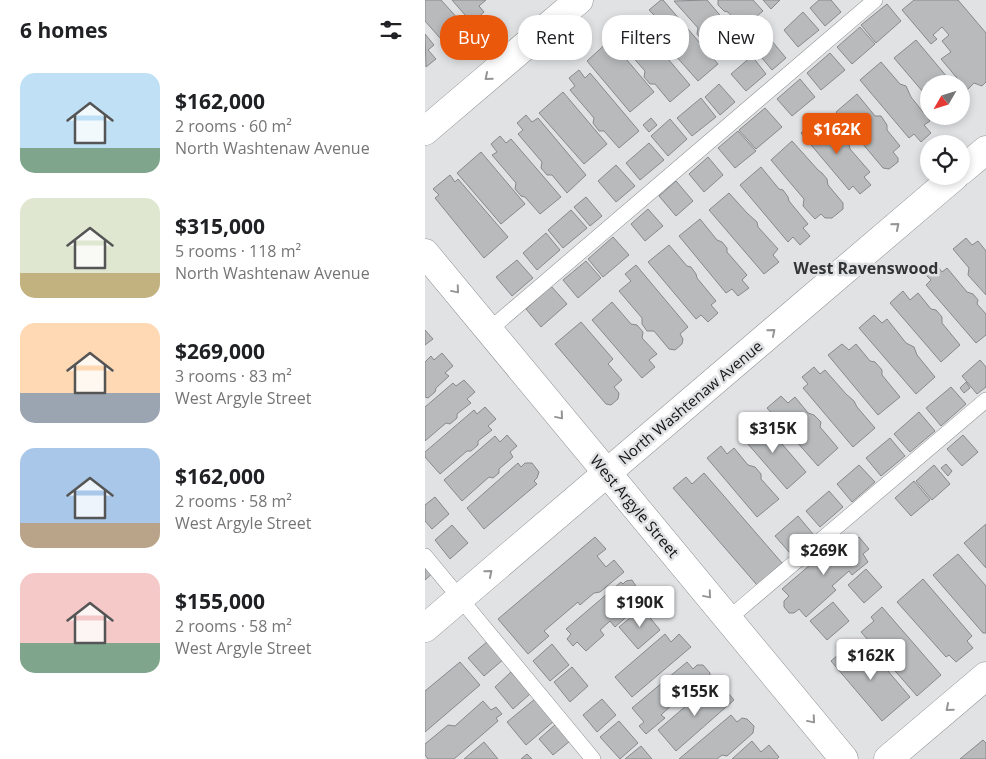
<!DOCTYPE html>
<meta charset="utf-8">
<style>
body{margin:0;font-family:"Open Sans",sans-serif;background:#f2f2f2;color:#202124;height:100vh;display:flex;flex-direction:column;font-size:19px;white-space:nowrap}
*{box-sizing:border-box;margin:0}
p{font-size:16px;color:#757577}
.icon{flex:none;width:28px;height:28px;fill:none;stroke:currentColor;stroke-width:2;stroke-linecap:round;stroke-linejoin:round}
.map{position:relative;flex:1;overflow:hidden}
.drawer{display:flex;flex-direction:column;background:#fff;width:425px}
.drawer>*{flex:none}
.banner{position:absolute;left:15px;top:15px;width:470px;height:45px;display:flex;gap:10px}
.needle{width:32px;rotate:231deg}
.fabs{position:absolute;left:495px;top:75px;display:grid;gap:10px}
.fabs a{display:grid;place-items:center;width:50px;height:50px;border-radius:50%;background:#fff;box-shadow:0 2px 8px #0003;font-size:25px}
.price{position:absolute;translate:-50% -42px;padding:0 11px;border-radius:5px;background:#fff;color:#222;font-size:16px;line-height:32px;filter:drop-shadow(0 1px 2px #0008)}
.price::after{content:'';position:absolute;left:50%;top:30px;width:15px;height:11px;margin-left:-8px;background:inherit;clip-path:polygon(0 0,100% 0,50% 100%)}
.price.on{background:#ea580c;color:#fff}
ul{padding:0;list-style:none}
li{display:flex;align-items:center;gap:15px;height:125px;padding:0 20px}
li span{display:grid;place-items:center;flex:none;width:140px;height:100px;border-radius:15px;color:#555}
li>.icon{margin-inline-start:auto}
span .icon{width:60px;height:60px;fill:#fffc;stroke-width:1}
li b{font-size:21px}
h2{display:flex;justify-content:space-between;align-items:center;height:60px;padding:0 20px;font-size:21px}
.pill{padding:0 18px;border-radius:20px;background:#fff;box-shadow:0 2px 8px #0003;font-size:18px;line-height:45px}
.pill.on{background:#ea580c;color:#fff}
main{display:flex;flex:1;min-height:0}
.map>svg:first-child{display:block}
.building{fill:#b8babc;stroke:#87898b}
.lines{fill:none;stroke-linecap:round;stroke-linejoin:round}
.service-casing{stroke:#8e8f91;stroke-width:16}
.minor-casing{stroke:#8e8f91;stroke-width:29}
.service{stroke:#fff;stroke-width:15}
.minor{stroke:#fff;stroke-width:28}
.oneway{stroke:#959596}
.labels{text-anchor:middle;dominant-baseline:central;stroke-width:5;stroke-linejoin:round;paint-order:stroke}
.street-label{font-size:15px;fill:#141415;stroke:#e1e2e4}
.neighbourhood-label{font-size:16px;font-weight:bold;fill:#333435;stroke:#e1e2e4}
</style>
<main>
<section class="drawer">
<h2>6 homes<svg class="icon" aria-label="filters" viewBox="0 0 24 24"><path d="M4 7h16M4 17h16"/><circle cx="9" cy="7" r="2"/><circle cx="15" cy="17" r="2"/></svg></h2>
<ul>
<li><span style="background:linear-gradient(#bfe0f5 75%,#7fa58c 0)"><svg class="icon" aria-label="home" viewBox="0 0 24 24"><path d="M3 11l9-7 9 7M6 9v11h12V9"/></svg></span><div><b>$162,000</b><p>2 rooms · 60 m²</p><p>North Washtenaw Avenue</p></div></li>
<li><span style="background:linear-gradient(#dfe7d0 75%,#c2b280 0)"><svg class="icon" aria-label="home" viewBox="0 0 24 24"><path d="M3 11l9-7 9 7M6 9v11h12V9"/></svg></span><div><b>$315,000</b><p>5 rooms · 118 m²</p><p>North Washtenaw Avenue</p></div></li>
<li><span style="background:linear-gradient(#ffd9b3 70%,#9aa5b1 0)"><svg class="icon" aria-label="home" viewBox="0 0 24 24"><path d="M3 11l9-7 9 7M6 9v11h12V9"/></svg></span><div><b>$269,000</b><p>3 rooms · 83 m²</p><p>West Argyle Street</p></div></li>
<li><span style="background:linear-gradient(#a9c7e8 75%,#b9a48a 0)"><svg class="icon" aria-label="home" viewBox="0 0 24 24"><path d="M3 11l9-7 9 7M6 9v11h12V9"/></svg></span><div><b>$162,000</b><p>2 rooms · 58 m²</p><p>West Argyle Street</p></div></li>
<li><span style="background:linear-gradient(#f6c9c9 70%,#7fa58c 0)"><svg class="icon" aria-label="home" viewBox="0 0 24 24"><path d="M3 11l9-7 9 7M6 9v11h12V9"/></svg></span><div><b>$155,000</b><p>2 rooms · 58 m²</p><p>West Argyle Street</p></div></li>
</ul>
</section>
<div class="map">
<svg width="561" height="759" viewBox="0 0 561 759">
<rect width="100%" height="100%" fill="#e1e2e4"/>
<path class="building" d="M0,0H16L35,21L28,27L36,35L26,44L18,35L15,38L0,21Z
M27,0H61L54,6L59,12L47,23Z
M236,0H238L293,64L273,81L249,54L244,53L236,44V38L223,22L230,16L224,10Z
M282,0L317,41L298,59L283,42L278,41L272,34L273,28L249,1Z
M293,0H328L338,11L317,28L303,12L299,11L293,5Z
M338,0H355L346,9Z
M394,0H406L416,12L400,26L385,8Z
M489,0H533L561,33V82L557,86L549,83L542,90L516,59L526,52L517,41L524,35L517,27L508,35L512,39L506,44L477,10Z
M462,4L476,21L451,43L436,25Z
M378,12L394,30L373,47L359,30Z
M204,24L211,31L216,27L265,85L245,102L230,84H225L219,77L220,71L196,44L202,40L195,32Z
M435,27L450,44L427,64L412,47Z
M0,34L9,45L3,50L11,59L1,67Z
M185,40L229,92L205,112L162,61Z
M346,40L361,58L347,70L332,52Z
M491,40L528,84H504V99L469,58Z
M405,53L420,70L396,90L382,73Z
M327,56L341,74L321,91L306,74Z
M456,62L475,84L481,86L486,97L505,121L499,125L506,133L496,142L489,134L484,138L435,80Z
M154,70L160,78L165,73L214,131L194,148L179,131H174L168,123L169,118L145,90L150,86L144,78Z
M375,79L390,97L367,116L352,99Z
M294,84L310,102L295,115L280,97Z
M138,92L182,144L159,164L114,113Z
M432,94L450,116H456L462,125V130L475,146L468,152L473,158V162L464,169L458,168L411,112Z
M276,98L291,117L267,136L252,118Z
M340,108L357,127L331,149L314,130Z
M101,115L107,122L113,118L161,175L142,193L127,175H122L116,168L117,162L93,134L98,130L92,123Z
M397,115L415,137L424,145L425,149L445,172L439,177L446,185L435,194L428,186L424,190L376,133Z
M226,118L232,125L224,132L218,125Z
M245,119L262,139L243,156L226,136Z
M313,131L331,151L310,168L293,148Z
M75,136L81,143L86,139L136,197L115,214L100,197L96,196L90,189L91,183L67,155L72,152L66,144Z
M367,141L393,170L397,173L402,179L403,185L418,203V209L407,218H400L396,214L390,219L378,206L379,199L346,160Z
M224,143L239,160L215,180L201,163Z
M56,152L100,204L76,224L32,173Z
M283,157L298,175L279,192L264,174Z
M191,165L210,186L191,202L173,181Z
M336,167L354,189L358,190L363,197L364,201L383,224L378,228L385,236L375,245L368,237L363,242L315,185Z
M25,175L30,182L33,179L83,237L59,258L10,198L14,195L8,189Z
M251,181L268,201L251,216L234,196Z
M304,193L322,213L332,222L333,227L353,249L348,255L354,262L339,274L284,210Z
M161,197L177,216L165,226L149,207Z
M223,209L238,226L220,241L206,224Z
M146,210L162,228L138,248L123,230Z
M275,219L292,240L297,242L302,248V252L322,275L317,280L324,288L313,296L307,289L301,293L254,236Z
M121,233L135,250L112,270L98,253Z
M188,237L204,255L178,277L163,259Z
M541,238L547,245L553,241L561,251V295L543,275L544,268L528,249Z
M244,245L262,266L266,267L271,274L272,278L291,301L286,305L293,313L283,322L276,315L271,319L223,262Z
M92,260L108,278L87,296L71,277Z
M161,261L176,278L153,298L138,280Z
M510,263L517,272L522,268L542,292L548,294L553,300L552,304L561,314V335L551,343L501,285L506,280L499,273Z
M211,265L263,327L255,334L258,339L257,344L250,350L244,349L229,331H222L217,324V318L194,291L206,281L200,274Z
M126,286L142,304L116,327L101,309Z
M478,291L485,300L493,293L506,309L511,310L517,317V323L535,345L516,362L465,303Z
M187,302L206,324L212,325L218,332L217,338L232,354L224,360L230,367L217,378L167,320Z
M449,315L457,323L462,319L481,343L489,347L492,355L510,377L491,394L434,328Z
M156,322L188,359L183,364L197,380L189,387L194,393L193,399L186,405L181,404L130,344Z
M0,330L8,339L0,345Z
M417,344L424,350L431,344L445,361L450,362L457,370V375L475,397L453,415L403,355Z
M17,353L28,366L20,373L24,376L11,388L10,392L3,398L0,397V362L6,356L9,360Z
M555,360L561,367V387L552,394L537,376Z
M389,367L395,374L400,370L421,394L429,401L432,407L450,428L428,447L378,388L383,384L377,377Z
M39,380L50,392L42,399L46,403L32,414V418L25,424L21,423L0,441V407L28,383L31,386Z
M541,382L545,388L539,393L535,388Z
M526,387L541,404L516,426L501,408Z
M356,396L363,403L370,397L383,413L389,415L396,422L395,427L413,448L393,466L342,408Z
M60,407L71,419L63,426L67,430L53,441V445L46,451H42L15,474L0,457V452L49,410L52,414Z
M494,412L510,431L485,452L469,434Z
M339,423L381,472L362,489L316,436L317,430L323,424L329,425L332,429Z
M82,435L92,446L85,452L88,457L74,469V473L68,478L64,477L37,501L19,480L70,436L75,442Z
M538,435L553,452L537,466L522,449Z
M465,438L480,456L456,476L441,458Z
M296,446L302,454L309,448L323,465L330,467L336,474V479L354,499L332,517L282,458Z
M93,463L96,467L100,463H107L114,472L112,478L109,481L112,484L59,529L42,508Z
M521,464L527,471L523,476L516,468Z
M434,465L450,482L427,502L412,484Z
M509,465L525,484L507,500L491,481Z
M279,473L357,563L332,585L248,488L261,477L267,484Z
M489,481L505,500L486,516L470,498Z
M404,491L418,507L395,527L381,511Z
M10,497L24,514L7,529L0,521V505Z
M373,516L388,534L365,553L350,536Z
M561,524V568L539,543Z
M27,525L43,543L25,559L10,540Z
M420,535L427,543L434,537L444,549L438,554L443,562L427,575L424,571L407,586L411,590L381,617L374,609L369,613H364L359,607V601L364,596L357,589Z
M170,537L181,549L172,556L181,567L189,560L199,572L175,592L169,593L155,605L153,602L119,631L124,636L103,654L73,619Z
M533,554L561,586V633H558L508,575Z
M0,561L9,572L0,580Z
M441,569L457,587L439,603L423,585Z
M498,579L547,636L542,641L548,648L531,662L524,655L521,657L472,602Z
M207,580L212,588V593L208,596L216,604L190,627L185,621L175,630L179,635L161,651L152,642L148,646L142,639L146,634L141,629L196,582L198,584L201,581Z
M408,602L424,621L402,640L385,621Z
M457,607L516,675L492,696L436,632L449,621L446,617Z
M217,608L235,630L213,649L194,627Z
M240,634L246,642L254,634L266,647L207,697L190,677Z
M63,641L79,659L59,676L43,658Z
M127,644L144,665L125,681L108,661Z
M440,644L485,697L457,721L406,661L423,646L430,654Z
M35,662L55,685L0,732V691Z
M262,662L268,669L272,665H278L285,673V680L254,706L250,702L236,715L240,718L221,734L214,726L219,722L207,708Z
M147,667L163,686L145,702L129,682Z
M86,672L105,694L88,709L70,687Z
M283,687L289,694L298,687L309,700L251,751L233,730Z
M110,699L129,721L101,745L82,722Z
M177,699L191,715L172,732L158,715Z
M58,701L66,710L71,707L77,714L71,718L73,721L29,759H3L0,755V744L23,725L30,726Z
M306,715L312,722L317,718L322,719L329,726L328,733L302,756L297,755L292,759H254Z
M194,721L213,743L195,759L175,737Z
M131,724L145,741L128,755L114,739Z
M558,740L561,743V759H535Z
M327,741L336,752L344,745L354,757L352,759H307Z
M59,742L73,759H39Z
M216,746L227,759H200Z
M102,754L107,759H96Z"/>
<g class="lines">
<defs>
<path id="service" d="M64,330L450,0
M0,556L168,759
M303,619L561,400"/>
<path id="minor" d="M0,131L154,0
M536,171L561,150
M0,253L419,759
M0,628L530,176
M463,759L561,676"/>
</defs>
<use href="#service" class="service-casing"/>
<use href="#minor" class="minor-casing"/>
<use href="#service" class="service"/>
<use href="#minor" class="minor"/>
</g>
<defs><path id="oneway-chevron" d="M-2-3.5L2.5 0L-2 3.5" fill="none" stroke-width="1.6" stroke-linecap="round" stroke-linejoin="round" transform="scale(1.25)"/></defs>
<g class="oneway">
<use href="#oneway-chevron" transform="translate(63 77) rotate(140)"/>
<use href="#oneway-chevron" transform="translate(471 226) rotate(-40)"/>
<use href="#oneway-chevron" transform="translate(31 290) rotate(50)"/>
<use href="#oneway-chevron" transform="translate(347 332) rotate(-40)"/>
<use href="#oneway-chevron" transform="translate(135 416) rotate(50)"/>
<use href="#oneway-chevron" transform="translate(64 573) rotate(-40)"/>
<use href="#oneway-chevron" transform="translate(283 595) rotate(50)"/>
<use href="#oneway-chevron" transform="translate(524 708) rotate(140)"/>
<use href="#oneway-chevron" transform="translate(387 720) rotate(50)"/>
</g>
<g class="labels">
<g class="street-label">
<text transform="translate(265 402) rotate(-40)">North Washtenaw Avenue</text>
<text transform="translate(210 506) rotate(50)">West Argyle Street</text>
</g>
<g class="neighbourhood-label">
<text x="441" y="268">West Ravenswood</text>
</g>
</g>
</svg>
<div class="fabs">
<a><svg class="needle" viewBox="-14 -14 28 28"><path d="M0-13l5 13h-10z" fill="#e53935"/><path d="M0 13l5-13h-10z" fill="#757577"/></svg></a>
<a><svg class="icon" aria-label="locate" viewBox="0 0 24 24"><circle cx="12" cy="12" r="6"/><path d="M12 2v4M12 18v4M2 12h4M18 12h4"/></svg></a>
</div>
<b class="price on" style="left:412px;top:155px">$162K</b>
<b class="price" style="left:348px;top:454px">$315K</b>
<b class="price" style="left:399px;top:576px">$269K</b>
<b class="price" style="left:215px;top:628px">$190K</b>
<b class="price" style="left:446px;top:681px">$162K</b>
<b class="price" style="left:270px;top:717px">$155K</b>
<div class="banner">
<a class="pill on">Buy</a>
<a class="pill">Rent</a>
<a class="pill">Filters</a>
<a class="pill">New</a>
</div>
</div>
</main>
